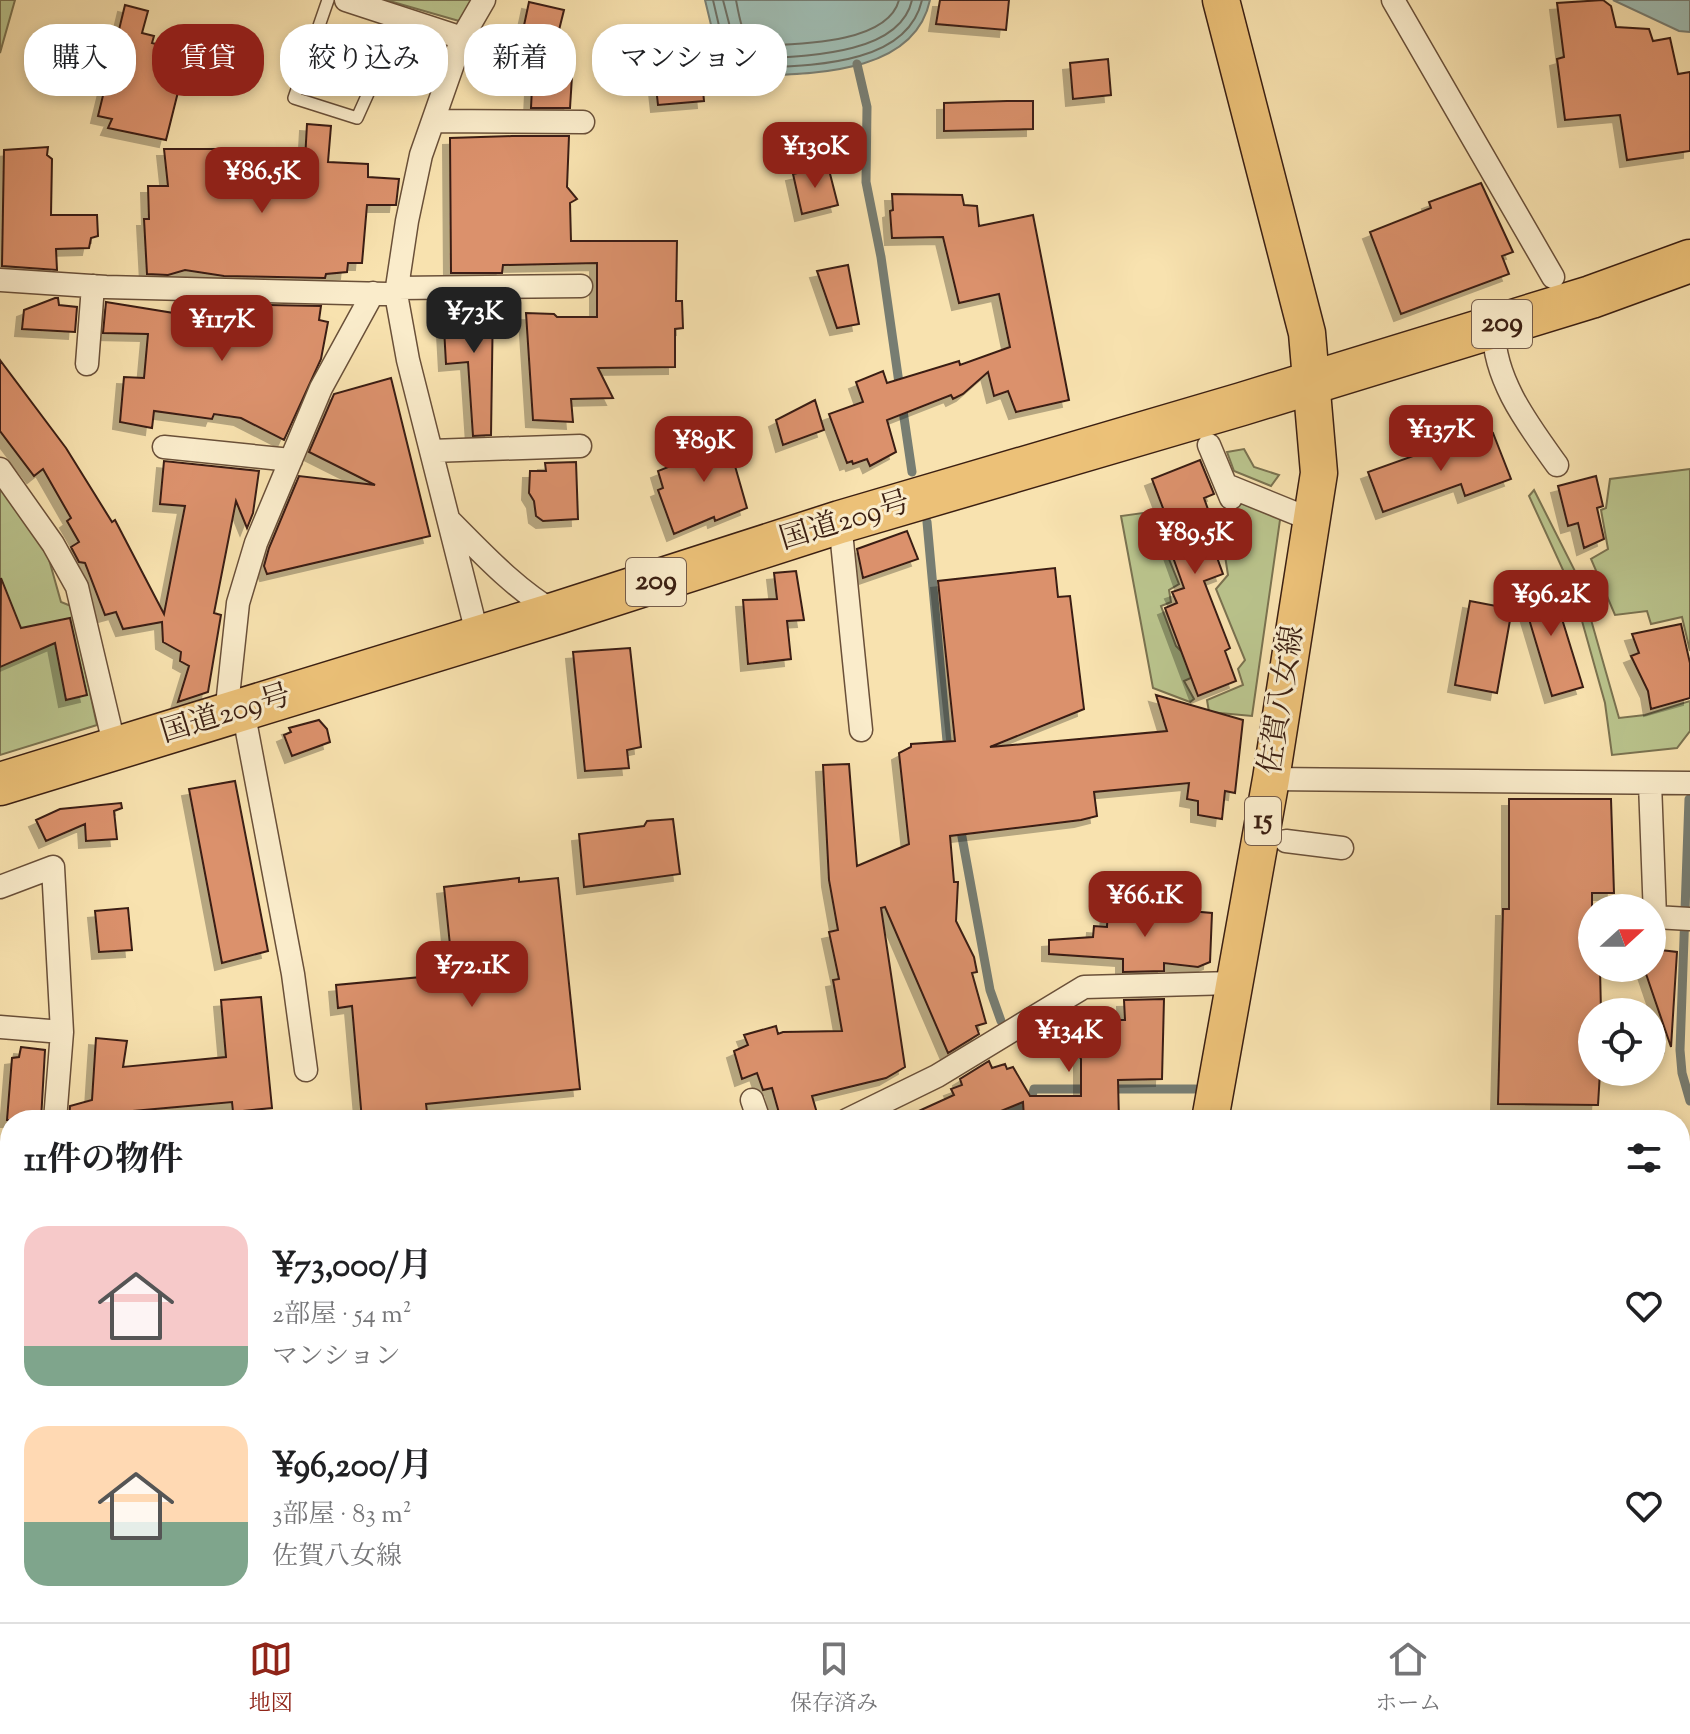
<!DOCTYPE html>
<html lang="ja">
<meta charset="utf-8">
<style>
body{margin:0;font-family:"Sorts Mill Goudy","Noto Serif JP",serif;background:#f6f6f6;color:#202124;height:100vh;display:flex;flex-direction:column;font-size:30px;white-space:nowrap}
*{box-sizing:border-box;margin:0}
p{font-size:26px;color:#757577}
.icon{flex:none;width:44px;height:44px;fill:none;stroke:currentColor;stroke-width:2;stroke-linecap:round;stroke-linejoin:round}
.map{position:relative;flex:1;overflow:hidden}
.sheet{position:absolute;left:0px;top:1110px;width:1690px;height:512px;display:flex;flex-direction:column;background:#fff;border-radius:32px 32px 0 0;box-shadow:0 4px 12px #0003}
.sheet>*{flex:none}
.guide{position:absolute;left:24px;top:24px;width:800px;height:72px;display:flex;gap:16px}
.needle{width:52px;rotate:69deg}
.tools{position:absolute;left:1578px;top:894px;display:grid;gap:16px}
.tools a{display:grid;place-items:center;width:88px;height:88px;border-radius:50%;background:#fff;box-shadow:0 4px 12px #0003;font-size:40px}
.price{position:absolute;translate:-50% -68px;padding:0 18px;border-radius:16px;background:#8f2418;color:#fff;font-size:26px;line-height:52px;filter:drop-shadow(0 2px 4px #0008)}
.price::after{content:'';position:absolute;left:50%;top:48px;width:24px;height:18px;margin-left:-12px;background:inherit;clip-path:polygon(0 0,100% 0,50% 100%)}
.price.selected{background:#222;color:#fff}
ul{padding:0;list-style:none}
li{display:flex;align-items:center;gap:24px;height:200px;padding:0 24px}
li span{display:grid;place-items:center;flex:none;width:224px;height:160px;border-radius:24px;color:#555}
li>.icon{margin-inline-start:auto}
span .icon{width:96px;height:96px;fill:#fffc;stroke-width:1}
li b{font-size:34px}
h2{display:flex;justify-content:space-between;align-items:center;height:96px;padding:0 24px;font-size:34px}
.chip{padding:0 28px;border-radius:32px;background:#fff;box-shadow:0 4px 12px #0003;font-size:28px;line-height:72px}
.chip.selected{background:#8f2418;color:#fff}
.menu{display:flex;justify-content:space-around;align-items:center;height:112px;border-top:2px solid #e0e0e0;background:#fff;font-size:22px;color:#757577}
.menu a{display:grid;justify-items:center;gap:4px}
.menu .selected{color:#8f2418}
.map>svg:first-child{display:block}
.green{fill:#bac48d;stroke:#7a7250;stroke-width:2}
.water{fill:#9fbcb2;stroke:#777d72;stroke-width:2}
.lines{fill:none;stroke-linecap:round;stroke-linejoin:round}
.shore{stroke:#6d6e62;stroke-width:2}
.stream{stroke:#777d72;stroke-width:9}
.building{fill:#db916c;stroke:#3b1f12;stroke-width:2;filter:url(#shadow)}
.lane-casing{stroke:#6a5039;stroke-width:14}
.street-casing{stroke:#6a5039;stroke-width:25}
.primary-casing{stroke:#3b1f12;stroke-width:39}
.highway-casing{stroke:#3b1f12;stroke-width:45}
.lane{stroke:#faeccb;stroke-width:11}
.street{stroke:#faeccb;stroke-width:22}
.primary{stroke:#ecc178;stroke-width:36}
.highway{stroke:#ecc178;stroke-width:42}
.labels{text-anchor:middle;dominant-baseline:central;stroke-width:6;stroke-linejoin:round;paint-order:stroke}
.shield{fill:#faeccb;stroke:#745c4a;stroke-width:2}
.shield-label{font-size:28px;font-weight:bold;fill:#3b1f12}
.street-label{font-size:30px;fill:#3b1f12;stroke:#faeccb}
</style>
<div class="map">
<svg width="1690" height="1622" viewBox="0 0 1690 1622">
<defs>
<filter id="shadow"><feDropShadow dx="-7" dy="7" stdDeviation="0" flood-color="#0004"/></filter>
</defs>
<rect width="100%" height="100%" fill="#f8e2af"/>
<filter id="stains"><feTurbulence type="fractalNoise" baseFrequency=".0025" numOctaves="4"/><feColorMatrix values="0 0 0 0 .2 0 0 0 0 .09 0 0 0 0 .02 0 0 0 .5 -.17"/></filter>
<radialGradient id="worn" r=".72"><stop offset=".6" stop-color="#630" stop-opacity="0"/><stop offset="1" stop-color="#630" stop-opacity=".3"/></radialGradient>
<path class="green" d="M0,0H15L0,53Z
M386,0H477L466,23Z
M1244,449L1254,467L1279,475L1271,486L1234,471L1227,452Z
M1690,469V651L1682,617L1651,624L1647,611L1615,615L1591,559L1608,549L1601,510L1606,508L1610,479Z
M0,486L48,556L61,602L71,606L97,725L0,755Z
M1534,490L1580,581L1619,718L1645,715L1690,701V731L1677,748L1612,755L1605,703L1575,596L1529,496Z
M1245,500L1281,513L1252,716L1209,712L1207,700L1243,685L1238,669L1245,660L1216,589L1228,575L1223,543L1214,516Z
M1150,512L1179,584L1169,590L1171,602L1161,606L1176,646L1182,652L1193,677L1184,681L1194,699L1190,702L1153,688L1121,516Z
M34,1612H139L157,1619L156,1622H32Z"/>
<path class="water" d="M705,0H930C913,80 798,73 735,77L730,75L713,33Z
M1613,0H1690V32L1679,31Z"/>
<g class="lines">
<path class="shore" d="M713,0L720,30L735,67L738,69C795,65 906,71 922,0
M723,0L730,27L742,56L745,59C792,56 899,59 912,0
M736,0C739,16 742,35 753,46C790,44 887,46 899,0"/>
<path class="stream" d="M857,64L867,107L866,182L881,257L900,390
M902,404L912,472
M927,522L948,752
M1689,799L1680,1050L1682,1073L1690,1101
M960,826L990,990L1001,1021
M1106,1089H1195
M997,1120L1030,1102L1034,1089H1091
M784,1622L785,1612"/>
</g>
<path class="building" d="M940,0H1009L1006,30L936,24Z
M1603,0L1611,6L1616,27L1649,29L1653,41L1670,38L1678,74L1690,72V151L1627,160L1620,115L1565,120L1557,59L1564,57L1557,3Z
M529,2L564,10L551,62H567L568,74L572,76L570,108H531L534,47L520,44Z
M125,5L148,11L142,33L154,36L152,43L188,52L166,140L108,128L112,119L98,116Z
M697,27L704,101L658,105L650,32Z
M1108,59L1111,95L1073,99L1070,63Z
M1007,101H1033V129L944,131V103Z
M307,124L331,126L328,162L368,164V177L399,179L396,205H367L362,263H348L347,272L326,274L325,278L224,276L185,270L168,275L147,274L144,219H149L148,186H168L164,149H230L229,176L292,177L294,160H305Z
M512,136H569L567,187L577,199L570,203L571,241H677L676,301H682L683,328L675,329V367L598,368L613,398L571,399L573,422L533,420L526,313L554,314L557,317H597V263L503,265L502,273H451L450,138Z
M48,147L47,155L52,159L51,215H97L98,236L91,238L89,248L56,249L57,270L2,266L4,150Z
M828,166L838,205L802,214L793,174Z
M1481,183L1513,252L1502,256L1509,274L1401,314L1370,232L1431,208L1429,202Z
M892,194L962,195L964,205L977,206L979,226L1033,215L1069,400L1016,412L1008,391L994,396L988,372L963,394L953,399L951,395L887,420L896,452L870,466L867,459L853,464L852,461L847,463L829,414L863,402L856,382L883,371L887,383L959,361L960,365L1010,347L999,294L959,303L943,237L892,238L890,211L893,210Z
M848,265L859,324L837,328L817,271Z
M55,298H58L59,305L77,307L75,332L22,329L24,310Z
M450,301H493L491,435L473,436L468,362L446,364L444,328L450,326Z
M106,302L217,320L221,304L321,306L319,320L328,322L321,359L284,440L241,418L214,414L212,419L154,411L152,428L120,422L124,377L144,378L148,334L103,333Z
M0,360L66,448L112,522L115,520L164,614L185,506L160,504L164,461L259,471L253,513L247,528L236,501L214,613L221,615L208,692L178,702L189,666L180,661L181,652L163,642L162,622L123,629L116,612L105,615L85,563L79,562L71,547L79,542L67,521L71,518L43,469L34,476L0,431Z
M391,378L430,536L267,574L264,566L269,548L299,476L375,485L309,452L334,394Z
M815,400L824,430L783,445L776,420Z
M735,429L746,455L733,459L747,508L715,521L714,517L674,534L658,490L663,488L658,471L696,456L692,446Z
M1493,433L1511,479L1465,496L1461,484L1383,512L1368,472L1441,446L1443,452Z
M1200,460L1214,494L1204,498L1222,549L1215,552L1223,574L1204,581L1230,648L1225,651L1236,681L1198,696L1165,608L1177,603L1172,592L1184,588L1165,535L1172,532L1152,479Z
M576,462L578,519L543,521L536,516L534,501L529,493L530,471H546L545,463Z
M1596,476L1603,506L1597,508L1604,539L1584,548L1578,523L1568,526L1558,486Z
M907,531L918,559L863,578L857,549Z
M1055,568L1058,597L1070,596L1084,709L990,747L1167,731L1156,695L1243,720L1235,793L1225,791L1222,819L1198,815V801L1187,799L1189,783L1094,792L1097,816L1081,820L950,836L954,882H958L956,921L974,957L977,972L972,973L986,1023L976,1026L979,1034L948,1053L885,907L881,908L905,1067L886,1078L812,1096L819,1120H781L772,1088L763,1090L757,1073L742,1079L734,1051L748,1045L744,1035L776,1026L778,1034L783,1032L842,1031L833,980L839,979L829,932L838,930L829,880L823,765L849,764L857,866L909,844L899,753L911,747V744L955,741L938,581Z
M796,571L804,620L787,621L791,659L748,664L743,600L777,599L774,573Z
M1,578L21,628L70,618L87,695L66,700L55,643L0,667Z
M1550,580L1583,687L1552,696L1520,589Z
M1470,601L1512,609L1497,693L1455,685Z
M1681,624L1690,663V698L1651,709L1648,691L1631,656L1639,653L1632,634Z
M630,648L641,747L627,750L629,768L585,771L573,652Z
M319,720L327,729L330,742L292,756L284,735L291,732L289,728Z
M235,781L268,951L222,963L189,789Z
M1509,799H1611L1614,893H1592V968H1600L1601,1012H1592V1072H1600L1598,1105L1498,1104L1503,909H1509Z
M121,803L122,808L114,811L117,839L86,841L85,824L46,841L36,820L60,809Z
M673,819L680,874L584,887L579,834L644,826L647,821Z
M519,878V882L558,878L580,1089L426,1104L428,1120H362L352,1006L338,1008L336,985L453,974L444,887Z
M1108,904L1212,913L1210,962L1198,967L1164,963V971L1123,972V959L1049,954V940L1093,937L1094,926L1107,927Z
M128,908L132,950L99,952L95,911Z
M1652,949L1677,952L1671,1047L1644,968H1652Z
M261,997L272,1108L233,1112L232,1102L122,1112L121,1120H69L70,1106L92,1100L96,1038L127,1041L123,1067L226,1057L221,1000Z
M1164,999L1162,1079L1118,1080L1119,1120L1024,1118L1023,1102L979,1120H899L954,1095L951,1089L962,1085L960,1079L989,1061L992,1068L1005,1064L1007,1069L1013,1067L1030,1096H1081V1059L1072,1044H1083V1020H1125L1124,1000Z
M21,1047L45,1050L41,1120H7L12,1058L19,1057Z"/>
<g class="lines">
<defs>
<path id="lane" d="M328,0L294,98L357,118L402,18"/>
<path id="street" d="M346,0L462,38
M1393,0L1553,277
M433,121L583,122
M0,280L106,287L387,294
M398,288L581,286
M1494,327C1492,378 1529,426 1557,465
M87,364L93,286
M1209,445L1231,498
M164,447L291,460
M431,451L580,446
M0,469L53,544L77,587L115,748
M1226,485L1312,520
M450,521C483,554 515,589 556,613
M840,522L861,730
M478,637L408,360L396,294L407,221L421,155L462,38L484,0
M243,710L293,974L306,1070
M226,715L238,603L256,543L321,388L373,293
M1271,779L1690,783
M1650,783L1655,917L1690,919
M1286,841L1342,848
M0,887L53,867L62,1032
M0,1027L62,1032L55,1120
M752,1100L759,1120
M847,1120L937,1076L1084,987L1233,983
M0,1161L10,1162
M1680,1245L1690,1246
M0,1516L10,1513
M426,1612L441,1618
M684,1612L707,1620L708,1612"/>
<path id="primary" d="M1210,1120L1271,779L1319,473L1307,333L1221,0
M1137,1622L1138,1612"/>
<path id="highway" d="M0,784L557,613L840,522L1242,404L1591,297L1690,261"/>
</defs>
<use href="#lane" class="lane-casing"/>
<use href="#street" class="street-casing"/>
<use href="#primary" class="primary-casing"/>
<use href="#highway" class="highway-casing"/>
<use href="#lane" class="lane"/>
<use href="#street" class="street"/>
<use href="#primary" class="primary"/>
<use href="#highway" class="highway"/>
</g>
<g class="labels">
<g class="shield">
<rect x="1472" y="300" width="60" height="48" rx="6"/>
<rect x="626" y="558" width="60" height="48" rx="6"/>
<rect x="1245" y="797" width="36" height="48" rx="6"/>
</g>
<g class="shield-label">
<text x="1502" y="324">209</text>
<text x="656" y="582">209</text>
<text x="1263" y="821">15</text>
</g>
<g class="street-label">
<text transform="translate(845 522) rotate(-17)">国道209号</text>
<text transform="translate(1283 700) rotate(-81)">佐賀八女線</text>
<text transform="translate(226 715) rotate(-17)">国道209号</text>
</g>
</g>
<rect width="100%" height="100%" filter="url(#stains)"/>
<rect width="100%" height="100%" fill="url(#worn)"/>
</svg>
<div class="tools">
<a><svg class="needle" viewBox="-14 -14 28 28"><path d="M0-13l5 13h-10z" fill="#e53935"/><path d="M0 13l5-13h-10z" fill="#757577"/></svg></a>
<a><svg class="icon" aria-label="locate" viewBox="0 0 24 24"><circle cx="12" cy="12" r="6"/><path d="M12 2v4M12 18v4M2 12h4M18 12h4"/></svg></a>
</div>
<b class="price" style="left:815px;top:190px">¥130K</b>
<b class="price" style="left:262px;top:215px">¥86.5K</b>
<b class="price selected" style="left:474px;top:355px">¥73K</b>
<b class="price" style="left:222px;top:363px">¥117K</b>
<b class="price" style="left:1441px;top:473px">¥137K</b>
<b class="price" style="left:704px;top:484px">¥89K</b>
<b class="price" style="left:1195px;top:576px">¥89.5K</b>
<b class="price" style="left:1551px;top:638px">¥96.2K</b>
<b class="price" style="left:1145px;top:939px">¥66.1K</b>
<b class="price" style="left:472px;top:1009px">¥72.1K</b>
<b class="price" style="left:1069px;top:1074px">¥134K</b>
<div class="guide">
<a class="chip">購入</a>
<a class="chip selected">賃貸</a>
<a class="chip">絞り込み</a>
<a class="chip">新着</a>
<a class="chip">マンション</a>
</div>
<section class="sheet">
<h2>11件の物件<svg class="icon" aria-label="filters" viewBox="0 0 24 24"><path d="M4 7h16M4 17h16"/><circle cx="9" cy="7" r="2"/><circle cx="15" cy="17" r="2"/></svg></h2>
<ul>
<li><span style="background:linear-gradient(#f6c9c9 75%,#7fa58c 0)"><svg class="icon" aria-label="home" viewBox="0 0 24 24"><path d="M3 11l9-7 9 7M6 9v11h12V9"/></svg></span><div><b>¥73,000/月</b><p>2部屋 · 54 m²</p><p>マンション</p></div><svg class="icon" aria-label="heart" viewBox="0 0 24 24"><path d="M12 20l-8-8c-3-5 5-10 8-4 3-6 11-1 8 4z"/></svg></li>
<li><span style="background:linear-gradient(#ffd9b3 60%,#7fa58c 0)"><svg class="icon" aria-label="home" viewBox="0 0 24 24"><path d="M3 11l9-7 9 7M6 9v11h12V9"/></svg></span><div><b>¥96,200/月</b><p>3部屋 · 83 m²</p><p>佐賀八女線</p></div><svg class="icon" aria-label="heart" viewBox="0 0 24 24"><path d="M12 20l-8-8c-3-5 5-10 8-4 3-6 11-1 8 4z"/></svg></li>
</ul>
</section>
</div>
<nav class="menu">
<a class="selected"><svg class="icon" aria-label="map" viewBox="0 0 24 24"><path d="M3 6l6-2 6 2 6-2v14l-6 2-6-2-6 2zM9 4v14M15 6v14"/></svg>地図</a>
<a><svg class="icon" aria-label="saved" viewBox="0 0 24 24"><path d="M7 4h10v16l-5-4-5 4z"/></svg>保存済み</a>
<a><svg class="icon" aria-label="home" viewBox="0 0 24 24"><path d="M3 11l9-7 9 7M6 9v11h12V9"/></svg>ホーム</a>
</nav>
